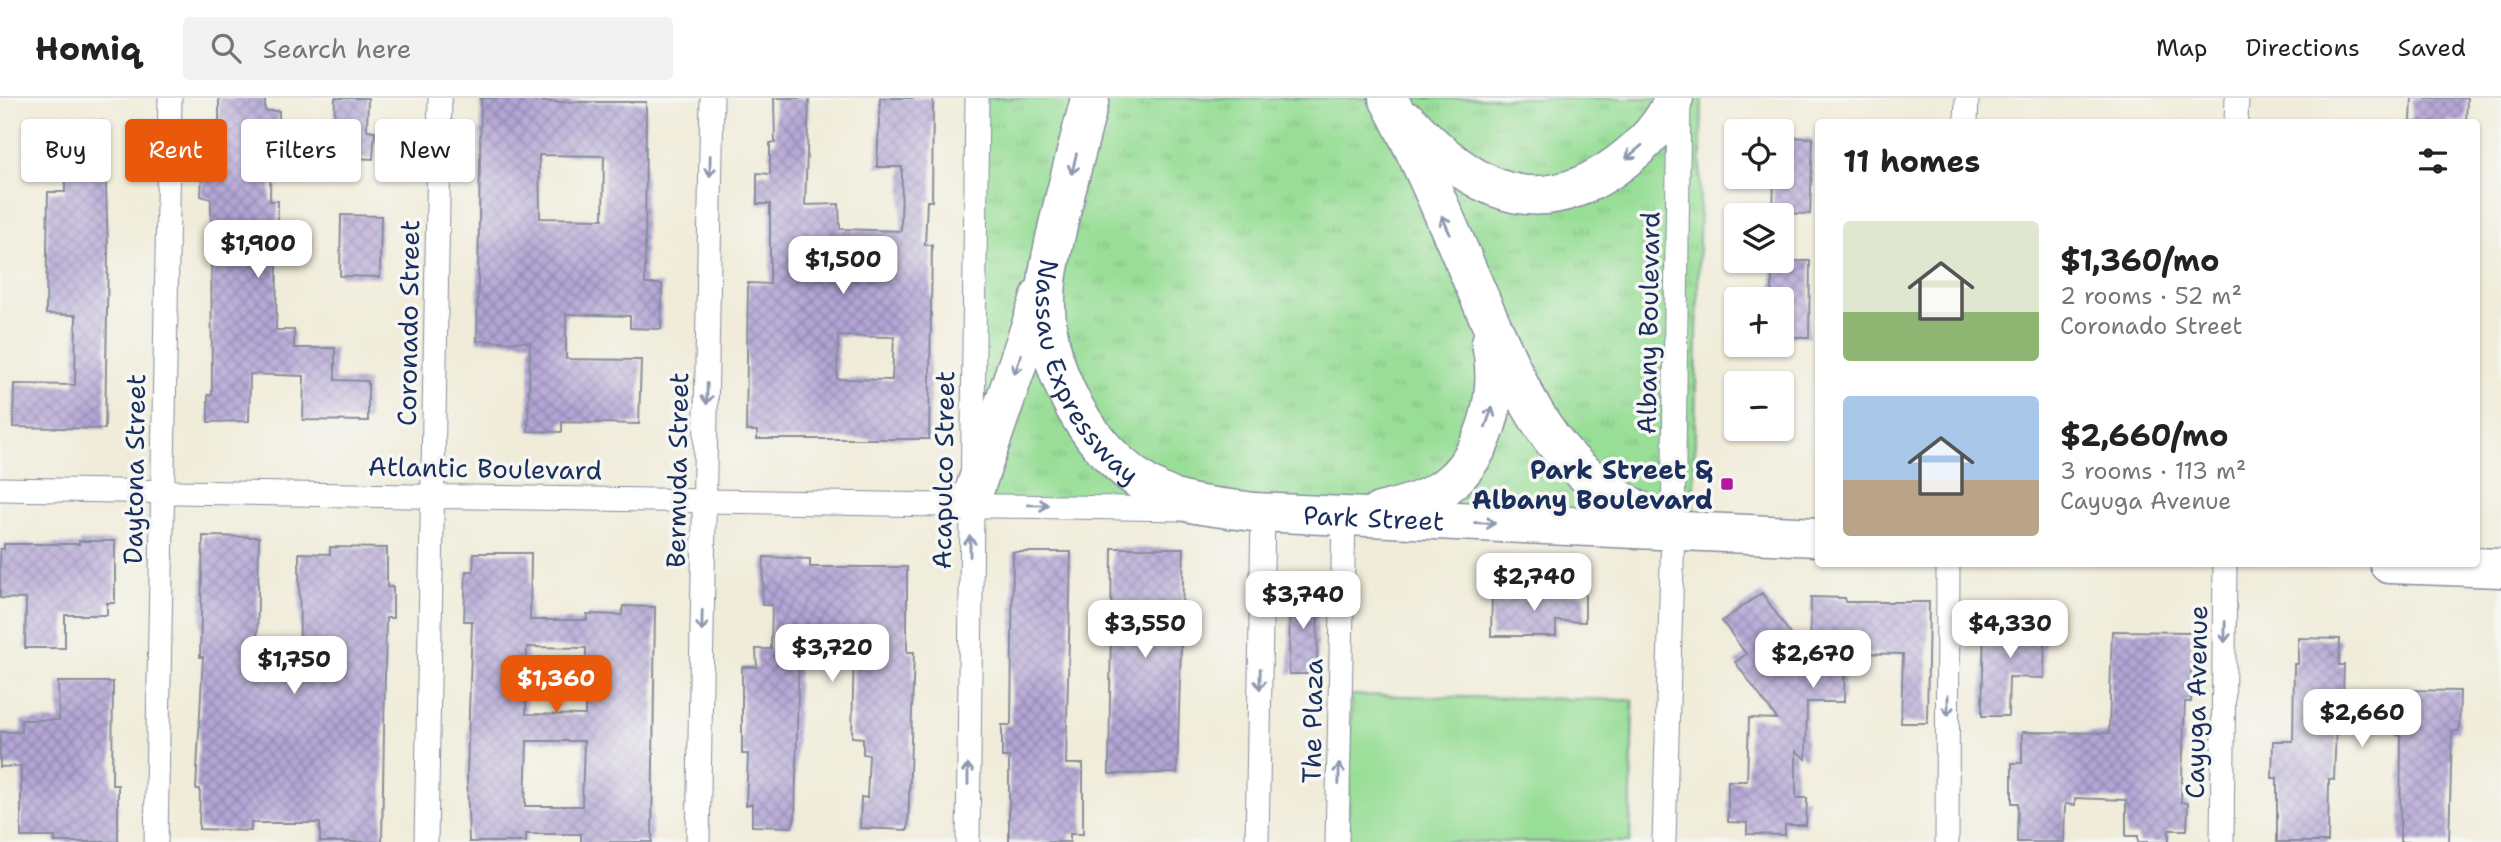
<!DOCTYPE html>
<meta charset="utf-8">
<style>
body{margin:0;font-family:"Shantell Sans",sans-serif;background:#f2f2f2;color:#222;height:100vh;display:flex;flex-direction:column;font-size:26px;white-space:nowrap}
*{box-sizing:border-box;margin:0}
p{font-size:23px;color:#767676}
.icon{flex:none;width:38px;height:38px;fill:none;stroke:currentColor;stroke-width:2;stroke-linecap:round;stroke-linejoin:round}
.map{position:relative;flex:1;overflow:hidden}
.sheet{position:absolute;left:1815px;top:21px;width:665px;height:448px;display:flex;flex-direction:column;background:#fff;border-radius:7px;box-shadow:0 2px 5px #0004}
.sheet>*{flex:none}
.banner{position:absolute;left:21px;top:21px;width:665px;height:63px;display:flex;gap:14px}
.controls{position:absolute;left:1724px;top:21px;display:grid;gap:14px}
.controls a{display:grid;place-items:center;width:70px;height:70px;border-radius:7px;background:#fff;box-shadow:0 2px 5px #0004;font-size:35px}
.price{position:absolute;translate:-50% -60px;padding:0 16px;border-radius:14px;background:#fff;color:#222;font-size:23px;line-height:46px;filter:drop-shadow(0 2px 4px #0008)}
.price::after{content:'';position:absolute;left:50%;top:42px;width:21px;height:16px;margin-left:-10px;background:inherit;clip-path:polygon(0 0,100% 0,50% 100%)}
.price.current{background:#ea580c;color:#fff}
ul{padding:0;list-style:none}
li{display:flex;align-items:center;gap:21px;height:175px;padding:0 28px}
li span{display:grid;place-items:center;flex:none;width:196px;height:140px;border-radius:7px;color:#555}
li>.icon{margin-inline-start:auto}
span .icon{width:84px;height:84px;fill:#fffc;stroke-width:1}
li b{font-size:30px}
h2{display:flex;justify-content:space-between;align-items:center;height:84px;padding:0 28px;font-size:30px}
.tag{padding:0 24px;border-radius:7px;background:#fff;box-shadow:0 2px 5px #0004;font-size:24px;line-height:63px}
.tag.current{background:#ea580c;color:#fff}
header{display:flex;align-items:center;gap:42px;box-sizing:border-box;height:98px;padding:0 35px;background:#fff;border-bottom:2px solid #e0e0e0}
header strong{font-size:33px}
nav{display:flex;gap:38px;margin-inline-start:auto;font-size:24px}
.search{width:490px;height:63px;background:#f2f2f2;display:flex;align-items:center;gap:18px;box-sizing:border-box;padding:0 24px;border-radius:7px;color:#767676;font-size:26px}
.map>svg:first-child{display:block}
.grass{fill:url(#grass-tufts);stroke:#5a867a;stroke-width:2}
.park{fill:#99de97;stroke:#5a867a;stroke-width:2}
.building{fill:url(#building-cross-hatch);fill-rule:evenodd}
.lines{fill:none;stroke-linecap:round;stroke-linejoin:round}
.street-casing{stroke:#868e9c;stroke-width:25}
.highway-casing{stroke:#868e9c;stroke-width:41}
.street{stroke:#fff;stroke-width:23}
.highway{stroke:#fff;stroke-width:38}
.oneway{stroke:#8d97ae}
.poi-dot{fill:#b5179e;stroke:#f6f6f2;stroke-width:2.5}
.labels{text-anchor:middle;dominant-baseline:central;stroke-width:7;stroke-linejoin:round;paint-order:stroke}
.street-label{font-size:26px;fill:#1b2f5e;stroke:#f6f6f2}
.poi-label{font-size:26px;font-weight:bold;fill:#1b2f5e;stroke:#f6f6f2;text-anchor:end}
</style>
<header>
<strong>Homiq</strong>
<div class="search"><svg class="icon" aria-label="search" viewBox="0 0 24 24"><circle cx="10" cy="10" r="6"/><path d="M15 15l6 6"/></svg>Search here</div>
<nav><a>Map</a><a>Directions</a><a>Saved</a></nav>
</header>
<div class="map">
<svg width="2501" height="744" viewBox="0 0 2501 744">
<defs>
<pattern id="grass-tufts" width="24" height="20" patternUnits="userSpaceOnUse" patternTransform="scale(1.75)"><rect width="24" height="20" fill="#99de97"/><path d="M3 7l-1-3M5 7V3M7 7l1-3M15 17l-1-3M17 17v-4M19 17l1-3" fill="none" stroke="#83bf85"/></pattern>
<pattern id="building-cross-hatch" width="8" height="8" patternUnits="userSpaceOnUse" patternTransform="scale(1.75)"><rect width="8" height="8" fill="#b3a5d5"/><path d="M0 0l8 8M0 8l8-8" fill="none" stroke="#9187b0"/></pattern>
</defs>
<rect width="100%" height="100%" fill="#f6f6f2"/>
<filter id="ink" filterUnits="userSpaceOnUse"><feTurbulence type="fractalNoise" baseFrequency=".0143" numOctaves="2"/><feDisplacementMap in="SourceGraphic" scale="14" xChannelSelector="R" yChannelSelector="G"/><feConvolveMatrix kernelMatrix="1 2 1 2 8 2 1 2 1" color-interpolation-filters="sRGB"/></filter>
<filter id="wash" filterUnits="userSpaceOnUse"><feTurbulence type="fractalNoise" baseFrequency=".00686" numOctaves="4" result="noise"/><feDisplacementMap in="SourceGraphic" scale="28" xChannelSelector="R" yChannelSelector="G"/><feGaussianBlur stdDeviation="1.57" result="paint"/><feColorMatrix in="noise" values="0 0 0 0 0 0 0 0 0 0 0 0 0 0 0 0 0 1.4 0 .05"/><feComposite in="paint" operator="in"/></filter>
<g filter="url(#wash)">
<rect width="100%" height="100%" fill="#f0ecd9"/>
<path class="grass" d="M978,0H1702L1693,427L970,405Z"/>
<path class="park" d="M1351,597L1633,602L1630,744H1348Z"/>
<g id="blocks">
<path class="building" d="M219,0H265V13H279V40H271L270,103H278L276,232H294V250H335V282L368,283V323L303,322L304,278L250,276L249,323L208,324V297H212L211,101L201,98L202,72H208V67H219Z
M335,0H368L367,32L375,33L373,61L333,59Z
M481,0H543V4H646L645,186H662L661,231L630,230V218L566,216V261L641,262L639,326L562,324V334L528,333L530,244L477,243ZM539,57L604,58L603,121L540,120Z
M774,0H809L805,107L839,106L840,131L901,133L902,69H877L880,0H933L932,103H927L925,147H932L929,341H757V333H746L748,185L770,186V106H757V75L770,76V45H775ZM838,238L894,239L892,282L837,281Z
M2412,0H2467L2466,24H2411Z
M65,23H104L108,154L105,331L13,329L14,286L75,287L76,217L46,216L48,94H65Z
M1782,39L1813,40L1810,116L1773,115L1774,79H1782Z
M341,117L381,118L380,179L340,178Z
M1772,163H1810L1809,239H1782V201H1772Z
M203,438L259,439L257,554L300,555L299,455L330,456V449L387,450V489H393V520H386L382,744H320V725H251V733L199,731L200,691H196L203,559H200Z
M79,443H115V505H107V517H65V550H25L26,501L0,500V451H4V446H79Z
M1112,450H1184L1177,675L1109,676Z
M1013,454H1071L1066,666H1083V736H1070V744H1009V659H1002V627H1011Z
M474,455H531L530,522H587V516L622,517L623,508L655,509L652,744H581V736H526V744H469L467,676L472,523H464L466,473H473ZM527,549L586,550L585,617L526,616ZM527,643H584L582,708H525Z
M764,459L810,461V469H907V554H914L908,732L860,730L861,699L867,700L869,657L863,656V640L852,639L854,547H799L795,720L792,729L752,728V706L746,707L748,656H742V569H757L756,551H771L772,507H762Z
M1290,490L1318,491L1317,576H1289Z
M1762,495L1810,564L1811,499L1845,500L1846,504H1929L1927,625H1901L1903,556L1845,555L1844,604H1807L1806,661L1796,653V700H1807L1806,727H1785V737L1747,736V725L1728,724V683H1747L1749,620L1777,621L1735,564L1746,556L1722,523Z
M1492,496H1585V524L1556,523V538H1491Z
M1984,523L2045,525L2044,580L2009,579L2008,618H1982Z
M2112,533L2191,534V604H2185L2181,704L2188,705L2187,732H2169V744H2138V738H2126V702L2075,700V707L2065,706L2064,744H2017L2018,705H2012V665H2022V634L2109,635Z
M2298,540L2340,541L2339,567H2344L2343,599L2406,601V592L2460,593L2459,633H2452L2449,744H2400L2401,637H2397V632L2336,630L2334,682L2329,681L2328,744H2277V680H2272L2273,643H2293L2294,566H2298Z
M58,584H113L112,687H118V744H55V739H21V668L0,669V634H21V622H59Z"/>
</g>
</g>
<g filter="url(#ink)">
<use href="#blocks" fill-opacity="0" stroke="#868e9c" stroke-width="2"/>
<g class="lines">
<defs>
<path id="street" d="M1966,24L1967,0
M2236,24L2237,0
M0,391L1180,411
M156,744L170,0
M426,744L440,0
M698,744L712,0
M968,744L977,0
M1257,744L1263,415
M1337,744L1344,419
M1664,744L1673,432L1679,2
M1947,744L1948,466
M2222,744L2225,466"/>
<g id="highway">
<path id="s1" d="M1090,0C1076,58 1058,117 1048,176C1034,266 1091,368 1175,401C1199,409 1229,410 1254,414L1818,439"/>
<path d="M1388,0C1428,74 1459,155 1494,232C1513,274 1531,317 1561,352C1589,386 1631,408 1668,430"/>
<path d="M1409,24C1472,91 1536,128 1620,65C1643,47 1663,28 1674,0"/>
<path d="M970,405L1041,197"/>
<path d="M1380,414C1404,408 1432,401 1451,384C1489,350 1501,292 1491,244"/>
<path d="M2389,466L2501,470"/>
</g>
</defs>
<use href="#street" class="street-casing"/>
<use href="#highway" class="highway-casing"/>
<use href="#street" class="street"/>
<use href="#highway" class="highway"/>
</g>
<defs><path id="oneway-shaft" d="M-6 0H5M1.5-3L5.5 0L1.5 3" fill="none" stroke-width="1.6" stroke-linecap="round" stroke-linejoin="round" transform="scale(1.75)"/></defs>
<g class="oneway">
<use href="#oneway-shaft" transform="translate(1634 54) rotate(140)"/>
<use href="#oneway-shaft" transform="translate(1074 66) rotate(103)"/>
<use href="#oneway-shaft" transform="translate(710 68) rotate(91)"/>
<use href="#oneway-shaft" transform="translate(1446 127) rotate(-114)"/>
<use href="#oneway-shaft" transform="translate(1018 266) rotate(109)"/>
<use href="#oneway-shaft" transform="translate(707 296) rotate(91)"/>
<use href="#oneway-shaft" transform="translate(1489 319) rotate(-70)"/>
<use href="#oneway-shaft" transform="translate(1038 407) rotate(1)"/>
<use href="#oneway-shaft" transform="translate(1485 425) rotate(2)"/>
<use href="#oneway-shaft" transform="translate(970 448) rotate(-90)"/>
<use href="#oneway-shaft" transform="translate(702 523) rotate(91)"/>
<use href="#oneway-shaft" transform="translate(2225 534) rotate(91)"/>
<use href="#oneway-shaft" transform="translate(1260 581) rotate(91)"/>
<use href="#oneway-shaft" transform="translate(1948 607) rotate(90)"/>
<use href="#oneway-shaft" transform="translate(968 676) rotate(-90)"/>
<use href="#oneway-shaft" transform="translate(1339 676) rotate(-89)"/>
</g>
</g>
<rect class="poi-dot" x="1720" y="379" width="14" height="14" rx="3.5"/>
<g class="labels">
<g class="street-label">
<text transform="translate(408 225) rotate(-89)">Coronado Street</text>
<text transform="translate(1648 225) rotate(-89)">Albany Boulevard</text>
<text stroke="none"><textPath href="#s1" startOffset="290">Nassau Expressway</textPath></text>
<text transform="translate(485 370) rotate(1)">Atlantic Boulevard</text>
<text transform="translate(134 371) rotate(-89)">Daytona Street</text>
<text transform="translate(677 372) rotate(-89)">Bermuda Street</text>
<text transform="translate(943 372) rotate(-89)">Acapulco Street</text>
<text stroke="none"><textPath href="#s1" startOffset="658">Park Street</textPath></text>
<text transform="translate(2196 604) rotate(-89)">Cayuga Avenue</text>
<text transform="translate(1312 623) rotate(-89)">The Plaza</text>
</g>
<g class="poi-label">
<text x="1713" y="371">Park Street &amp;<tspan x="1713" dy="30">Albany Boulevard</tspan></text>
</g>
</g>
</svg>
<div class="controls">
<a><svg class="icon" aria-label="locate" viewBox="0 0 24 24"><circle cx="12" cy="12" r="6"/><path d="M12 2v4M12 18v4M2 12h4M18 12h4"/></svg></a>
<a><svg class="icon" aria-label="layers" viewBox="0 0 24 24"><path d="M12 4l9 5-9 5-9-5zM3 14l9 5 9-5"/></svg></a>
<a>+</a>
<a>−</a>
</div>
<b class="price" style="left:258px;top:182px">$1,900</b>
<b class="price" style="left:843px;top:198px">$1,500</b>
<b class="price" style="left:1534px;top:515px">$2,740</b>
<b class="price" style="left:1303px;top:533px">$3,740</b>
<b class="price" style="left:1145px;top:562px">$3,550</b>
<b class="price" style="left:2010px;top:562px">$4,330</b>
<b class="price" style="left:832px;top:586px">$3,720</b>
<b class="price" style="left:1813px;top:592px">$2,670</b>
<b class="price" style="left:294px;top:598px">$1,750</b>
<b class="price current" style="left:556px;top:617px">$1,360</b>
<b class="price" style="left:2362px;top:651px">$2,660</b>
<div class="banner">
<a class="tag">Buy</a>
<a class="tag current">Rent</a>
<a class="tag">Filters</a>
<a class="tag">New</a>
</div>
<section class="sheet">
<h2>11 homes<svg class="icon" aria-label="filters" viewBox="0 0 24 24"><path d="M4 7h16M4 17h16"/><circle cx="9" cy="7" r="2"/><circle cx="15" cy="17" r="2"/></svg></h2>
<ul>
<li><span style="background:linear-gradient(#dfe7d0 65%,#8fb573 0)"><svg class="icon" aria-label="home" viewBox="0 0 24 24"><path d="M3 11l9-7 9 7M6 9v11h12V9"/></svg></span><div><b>$1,360/mo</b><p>2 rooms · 52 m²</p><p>Coronado Street</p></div></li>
<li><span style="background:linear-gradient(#a9c7e8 60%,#b9a48a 0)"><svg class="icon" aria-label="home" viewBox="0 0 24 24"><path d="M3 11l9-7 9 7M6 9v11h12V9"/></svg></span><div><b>$2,660/mo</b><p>3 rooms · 113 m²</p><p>Cayuga Avenue</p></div></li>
</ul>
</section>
</div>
